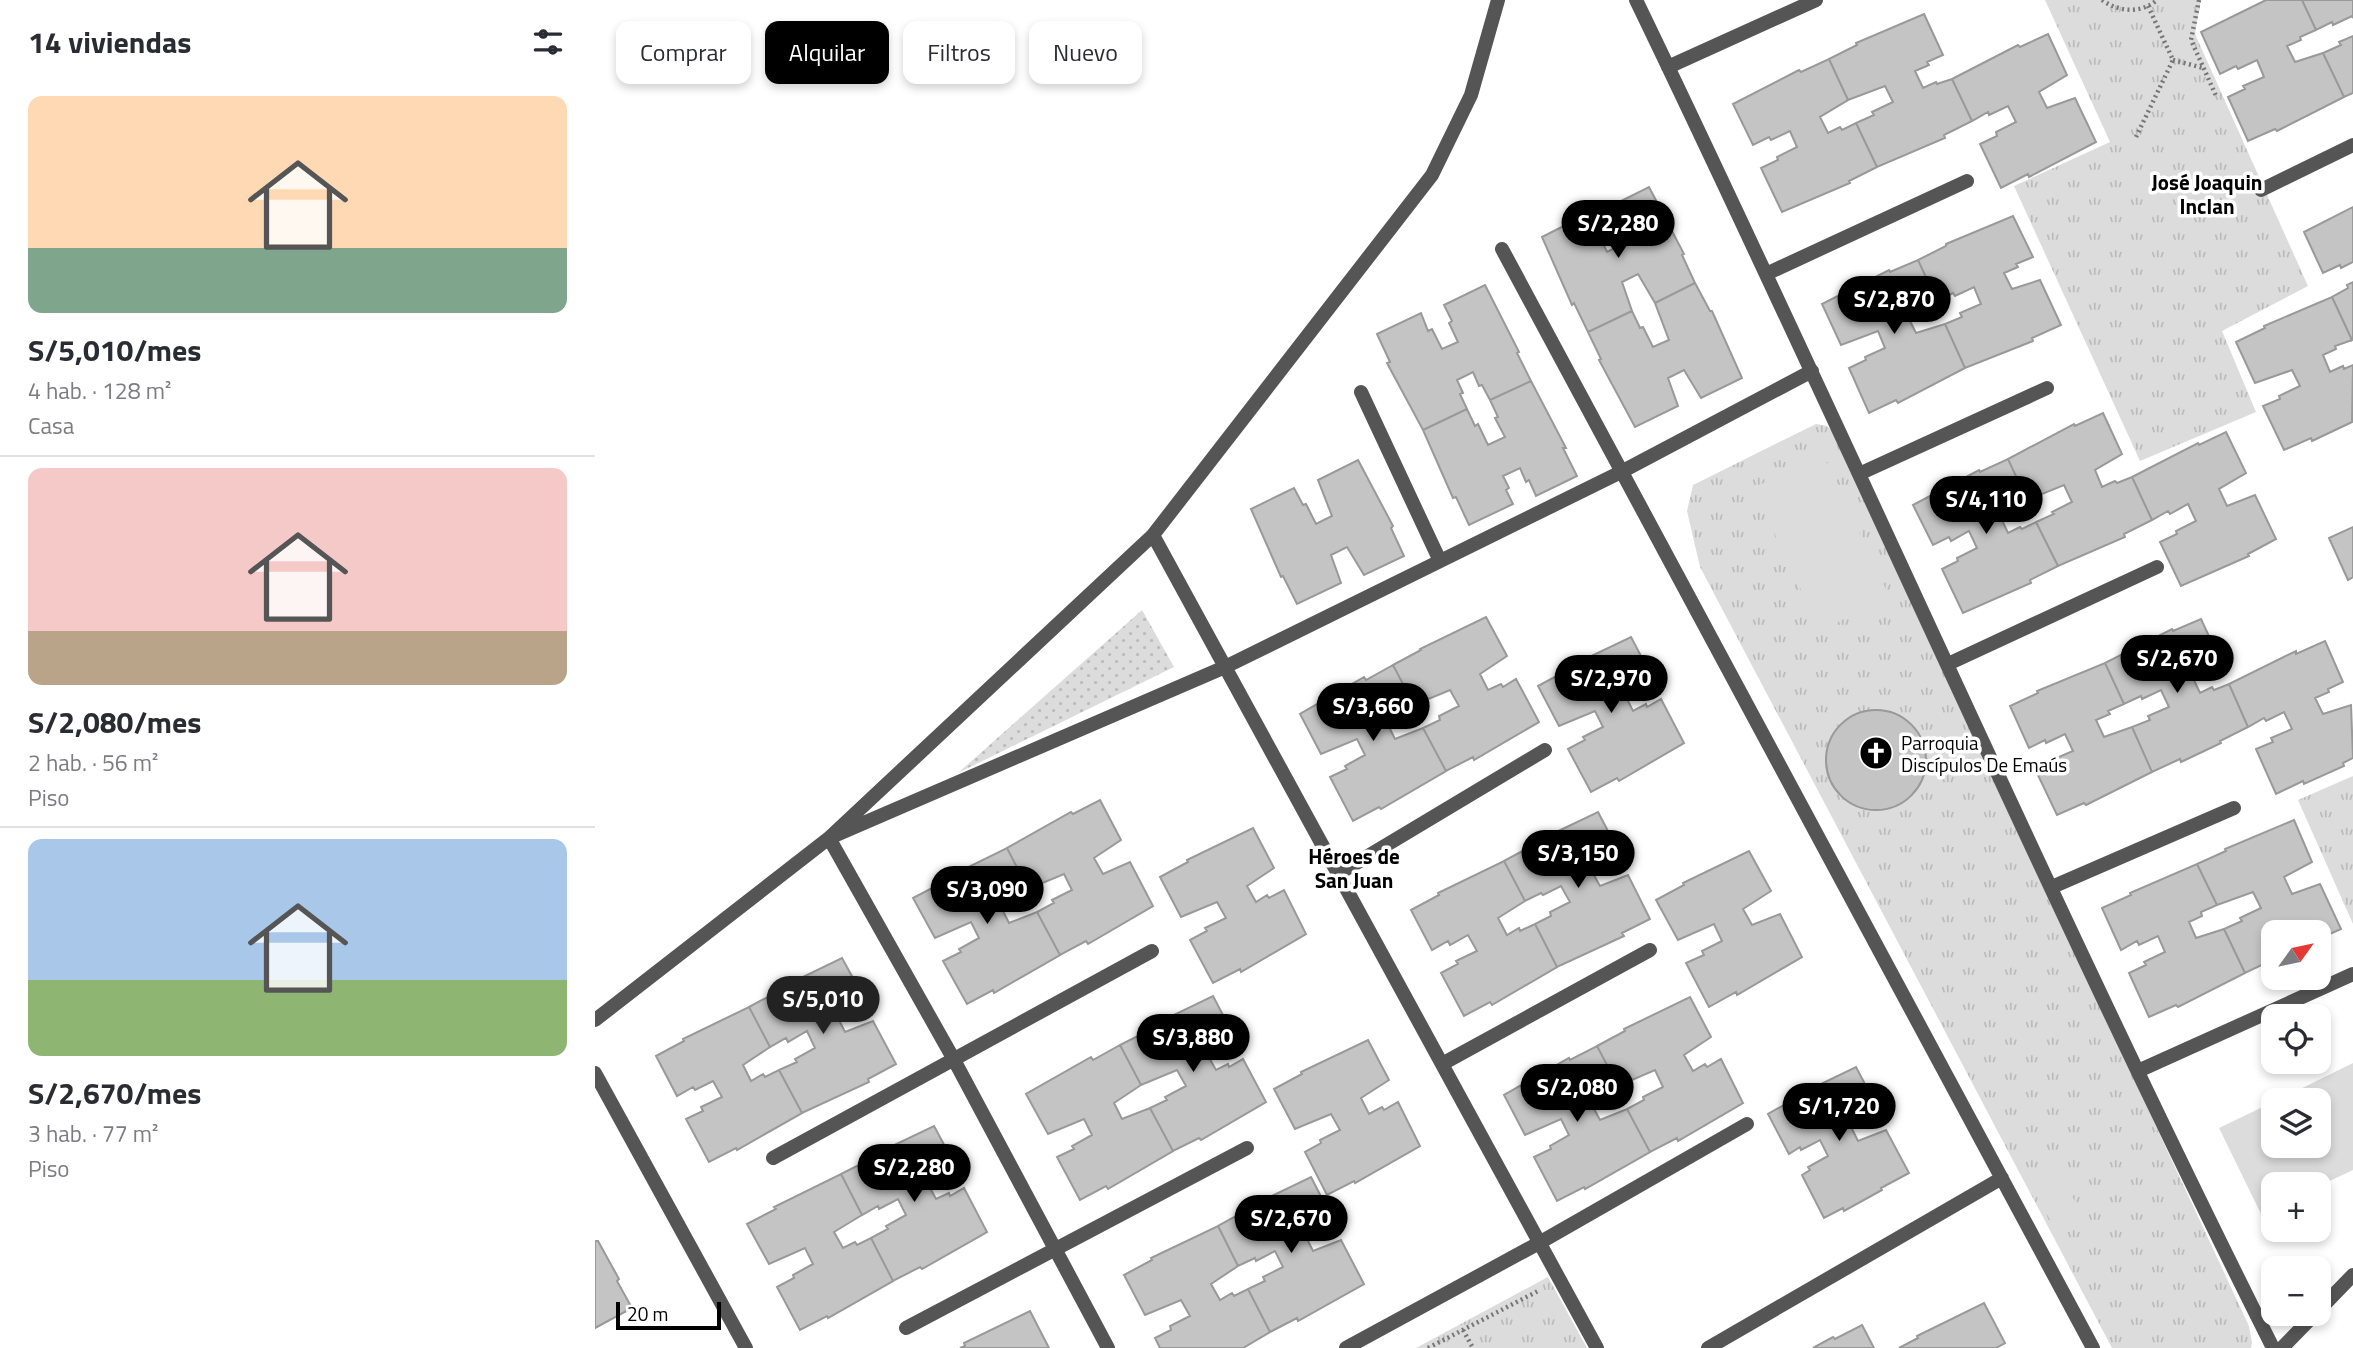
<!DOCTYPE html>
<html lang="es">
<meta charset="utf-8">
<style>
body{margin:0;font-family:"Titillium Web",sans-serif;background:#f7f7f7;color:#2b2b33;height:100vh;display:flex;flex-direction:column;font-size:26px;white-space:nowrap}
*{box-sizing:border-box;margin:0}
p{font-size:23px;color:#7c7c81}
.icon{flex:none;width:38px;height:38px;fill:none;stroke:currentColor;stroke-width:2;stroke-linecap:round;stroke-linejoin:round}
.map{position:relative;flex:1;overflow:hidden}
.details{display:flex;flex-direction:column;background:#fff;width:595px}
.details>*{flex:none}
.top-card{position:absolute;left:21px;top:21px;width:665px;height:63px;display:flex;gap:14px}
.needle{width:46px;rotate:57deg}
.tools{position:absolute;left:1666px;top:920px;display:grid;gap:14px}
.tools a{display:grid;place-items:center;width:70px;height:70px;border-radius:14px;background:#fff;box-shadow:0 4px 10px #0003;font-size:35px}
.scale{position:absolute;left:21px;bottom:18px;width:105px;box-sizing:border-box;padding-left:7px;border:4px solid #000;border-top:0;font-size:19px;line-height:24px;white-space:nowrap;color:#000;-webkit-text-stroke:5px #fff;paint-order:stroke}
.price{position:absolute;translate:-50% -60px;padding:0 16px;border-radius:24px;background:#000;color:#fff;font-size:23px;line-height:46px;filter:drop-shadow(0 2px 4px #0008)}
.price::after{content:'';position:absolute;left:50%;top:42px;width:21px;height:16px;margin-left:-10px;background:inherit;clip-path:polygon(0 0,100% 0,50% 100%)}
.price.selected{background:#222;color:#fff}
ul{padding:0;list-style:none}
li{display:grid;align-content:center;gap:14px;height:371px;padding:0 28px}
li+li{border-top:2px solid #e1e1e2}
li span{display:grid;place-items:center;height:217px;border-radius:14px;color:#555}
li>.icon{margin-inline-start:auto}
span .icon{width:126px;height:126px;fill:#fffc;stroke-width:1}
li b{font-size:30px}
h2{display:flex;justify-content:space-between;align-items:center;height:84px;padding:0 28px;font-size:30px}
.tag{padding:0 24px;border-radius:14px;background:#fff;box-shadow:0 4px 10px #0003;font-size:24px;line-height:63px}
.tag.selected{background:#000;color:#fff}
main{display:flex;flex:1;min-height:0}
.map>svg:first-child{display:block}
.grass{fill:url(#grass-dots)}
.park{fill:url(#park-tufts)}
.garden{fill:#dcdcdc}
.building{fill:#c4c4c4;stroke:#999;stroke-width:2}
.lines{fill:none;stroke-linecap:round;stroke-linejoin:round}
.path{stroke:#777;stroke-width:4.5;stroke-dasharray:2 3.5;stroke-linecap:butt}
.street{stroke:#555;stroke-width:14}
.labels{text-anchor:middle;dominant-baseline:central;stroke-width:7;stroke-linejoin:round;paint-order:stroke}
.poi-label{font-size:19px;fill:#000;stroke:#fff;text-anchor:start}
.neighbourhood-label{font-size:21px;font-weight:bold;fill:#000;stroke:#fff}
</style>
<main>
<section class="details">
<h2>14 viviendas<svg class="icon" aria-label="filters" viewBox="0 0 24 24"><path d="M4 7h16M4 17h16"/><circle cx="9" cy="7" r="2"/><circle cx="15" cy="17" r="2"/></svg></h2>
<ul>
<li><span style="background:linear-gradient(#ffd9b3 70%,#7fa58c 0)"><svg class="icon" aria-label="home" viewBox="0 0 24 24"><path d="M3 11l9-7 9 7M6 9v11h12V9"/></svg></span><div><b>S/5,010/mes</b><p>4 hab. · 128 m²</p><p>Casa</p></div></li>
<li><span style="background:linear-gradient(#f6c9c9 75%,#b9a48a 0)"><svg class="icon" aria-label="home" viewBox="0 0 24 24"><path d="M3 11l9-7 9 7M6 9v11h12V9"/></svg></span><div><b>S/2,080/mes</b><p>2 hab. · 56 m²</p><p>Piso</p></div></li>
<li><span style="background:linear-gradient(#a9c7e8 65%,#8fb573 0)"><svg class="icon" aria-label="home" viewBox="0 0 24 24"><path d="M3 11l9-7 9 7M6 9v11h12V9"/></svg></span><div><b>S/2,670/mes</b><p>3 hab. · 77 m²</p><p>Piso</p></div></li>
</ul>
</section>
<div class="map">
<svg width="1758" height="1348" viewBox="0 0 1758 1348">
<defs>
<pattern id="grass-dots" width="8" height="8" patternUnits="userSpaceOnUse" patternTransform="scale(1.75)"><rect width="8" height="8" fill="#dcdcdc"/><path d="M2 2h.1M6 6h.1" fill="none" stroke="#bbb" stroke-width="1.8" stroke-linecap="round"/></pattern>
<pattern id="park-tufts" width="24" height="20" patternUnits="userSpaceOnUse" patternTransform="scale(1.75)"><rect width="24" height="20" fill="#dcdcdc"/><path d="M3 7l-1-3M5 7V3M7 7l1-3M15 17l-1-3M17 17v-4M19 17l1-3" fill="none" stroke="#bbb"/></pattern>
</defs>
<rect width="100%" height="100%" fill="#fff"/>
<path class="grass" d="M547,610L579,667L363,773Z"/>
<path class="park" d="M1450,0H1606L1600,34L1713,286L1627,331L1661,412L1545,461L1419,186L1515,142Z
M1221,424L1232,426L1237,431L1654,1326L1657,1343L1656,1348H1517L1105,567L1092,511L1098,485Z
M1758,776V924L1703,800Z
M953,1277L992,1348H821Z"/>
<path class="garden" d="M1228,455L1295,598L1225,630L1158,488Z
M1758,1063V1170L1724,1186L1678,1185V1208L1666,1214L1624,1128L1678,1102V1146H1724V1101H1681Z
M1457,1162L1491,1220L1463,1234L1431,1177Z"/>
<path class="building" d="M1671,0H1707L1721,30L1705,37L1706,40L1692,46L1700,62L1728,53L1749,97L1682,131L1680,129L1653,141L1633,97L1650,89L1648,86L1669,77L1662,60L1643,69L1641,66L1625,74L1606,32Z
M1707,0H1758V18L1757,16L1738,25L1737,22L1721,30Z
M1329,14L1348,55L1332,62L1334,65L1320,71L1328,88L1341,82L1342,84L1357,79L1377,121L1349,135L1350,138L1282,167L1261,123L1279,115L1277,112L1298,102L1290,86L1253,100L1234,59L1262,45L1261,43Z
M1453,34L1472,75L1444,92L1452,108L1480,98L1501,142L1434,177L1433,174L1406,188L1385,144L1402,136L1401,132L1421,122L1413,106L1394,115L1393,112L1377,121L1357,79L1423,45L1425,47Z
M1758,36V93L1749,97L1728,53L1746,45L1744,42Z
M1234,59L1253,100L1225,117L1233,133L1245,127L1247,130L1261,123L1282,167L1254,181L1255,183L1187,212L1166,168L1183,160L1182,157L1202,147L1195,131L1176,140L1174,137L1158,145L1138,104L1204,70L1206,72Z
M1054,187L1089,254L1087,255L1100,283L1060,303L1043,274L1027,282L1037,311L993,332L979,303L977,305L947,237L990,215L999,233L1002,231L1012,252L1028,244L1014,207Z
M1758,207V262L1746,268L1745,265L1728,273L1709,232Z
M1418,216L1438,257L1421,264L1423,267L1409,273L1417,289L1445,280L1466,325L1437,338L1438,341L1370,368L1350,324L1367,317L1365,313L1386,304L1379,287L1360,296L1358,293L1342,301L1323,260L1351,246V244Z
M1323,260L1342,301L1326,308L1327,311L1313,317L1321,333L1350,324L1370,368L1303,403L1301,400L1274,413L1254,368L1271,360L1270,357L1290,348L1283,331L1246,345L1227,304L1294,270L1295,272Z
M1758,282V339L1757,340L1737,297L1753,288L1752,285Z
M1100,283L1115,311H1117L1147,378L1106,398L1089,370L1073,378L1083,406L1040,427L1004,360L1006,359L993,332L1037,311L1045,328L1048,327L1058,347L1074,340L1060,303Z
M890,285L924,352L922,353L936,381L895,400L887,385L884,386L878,372L862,380L868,393L865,394L872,409L828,430L792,363L795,362L782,334L826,313L833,331L837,329L847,349L863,342L854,323L857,321L849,305Z
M1737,297L1757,340L1740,346L1741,349L1728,355L1735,372L1748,366L1749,369L1758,365L1757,422L1717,441L1716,438L1689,450L1668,406L1685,399L1684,396L1705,386L1697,370L1660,383L1641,342L1670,328L1669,326Z
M936,381L971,448H968L982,476L941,496L934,480L931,482L925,468L908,476L914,488L911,490L918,504L874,525L861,497L858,498L828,430L872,409L880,426L883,424L893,445L910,437L900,418L903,417L895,400Z
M1508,413L1527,454L1500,470L1507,487L1520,481L1522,483L1537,477L1557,520L1529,534L1530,537L1463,566L1441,522L1459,514L1457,512L1477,502L1469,485L1432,500L1413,459L1479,424L1480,426Z
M1631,432L1651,473L1624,489L1632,506L1660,495L1681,539L1653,554L1654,556L1586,586L1565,542L1582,534L1581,531L1601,521L1593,504L1575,514L1573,511L1557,520L1537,477L1603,443L1604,445Z
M1413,459L1432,500L1405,516L1413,533L1425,527L1427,529L1441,522L1463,566L1435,580L1436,583L1368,613L1347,569L1363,561L1362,558L1382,548L1374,531L1356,541L1354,537L1338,545L1318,505L1384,470L1385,472Z
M763,460L798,526L796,528L809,556L769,575L752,547L736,555L746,583L702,604L688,576L686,577L656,509L699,488L708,505L711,504L721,524L737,516L723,480Z
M1758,527V577L1753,580L1734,538Z
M891,617L912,656L885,674L893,690L906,684L908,687L921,679L944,722L879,760L878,757L851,771L828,728L845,720L844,716L864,706L855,690L819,705L798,665L826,650L825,649Z
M1606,619L1625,660L1597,676L1605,693L1617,687L1619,690L1634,684L1653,727L1625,741L1626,743L1586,762L1585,759L1557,772L1537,727L1555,720L1553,716L1574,707L1566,690L1547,699L1546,696L1529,704L1510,663L1577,629L1578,631Z
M1036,637L1057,677L1030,695L1038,711L1051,704L1052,707L1066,699L1089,743L1024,781L1022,778L996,792L973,749L990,740L988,737L1008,727L1000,711L964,726L943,686L971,671L969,669Z
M1730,641L1748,682L1733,689L1734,692L1720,698L1728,714L1756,705L1758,758L1748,763L1749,766L1709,784L1708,781L1681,794L1661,749L1678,742L1676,738L1697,729L1689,712L1671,721L1669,718L1653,727L1634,684L1701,651V654Z
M1510,663L1529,704L1513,711L1515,714L1501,720L1509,737L1537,727L1557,772L1491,805L1489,803L1462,815L1441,771L1459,763L1457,760L1478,751L1470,734L1451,743L1450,740L1434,748L1415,706L1443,693L1442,691Z
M798,665L819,705L792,723L800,739L828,728L851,771L786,809L784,807L758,821L735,777L752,769L750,766L770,755L762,739L726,754L705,714L769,677L771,680Z
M1231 760a50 50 0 1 1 100 0a50 50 0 1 1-100 0Z
M505,800L526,840L499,858L508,874L535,862L558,906L493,944L491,941L465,955L442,912L459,903L457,900L477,890L469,874L433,889L412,848L476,812L478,814Z
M1003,812L1024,852L996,870L1005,886L1033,875L1055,919L1027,933L1029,936L962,967L940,924L956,916L955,912L975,902L966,886L948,895L946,893L930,901L909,861L937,846L936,844Z
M1699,820L1717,862L1689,877L1697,894L1725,884L1746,929L1724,939V933H1678V963L1677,960L1650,973L1629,929L1647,921L1645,918L1666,908L1658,892L1622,905L1602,864L1631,851L1630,849Z
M658,828L679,868L652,886L661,902L672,895L674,898L689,890L711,934L646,972L645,969L618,983L595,940L612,931L610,928L631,918L622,902L586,917L565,877L593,862L592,860Z
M412,848L433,889L406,907L414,923L442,912L465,955L399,993L398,990L372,1004L348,961L366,952L364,949L384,938L376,922L340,938L318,898L347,883L345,881Z
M1154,851L1176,891L1148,909L1157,925L1185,914L1207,957L1142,995L1141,992L1114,1007L1091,963L1109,955L1107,951L1127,941L1119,924L1083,940L1061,900L1089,885L1088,883Z
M909,861L930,901L903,918L912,935L924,928L925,931L940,924L962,967L897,1005L895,1002L869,1016L846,973L863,964L861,961L882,951L873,935L855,945L853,941L837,950L816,910L844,895L843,893Z
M1602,864L1622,905L1606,912L1607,916L1594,922L1601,938L1629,929L1650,973L1583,1007L1581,1005L1554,1017L1534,973L1551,965L1549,962L1570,952L1563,936L1544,945L1542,941L1526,950L1507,908L1536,895L1535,893Z
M247,958L269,998L242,1016L250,1032L278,1021L301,1064L273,1079L274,1082L207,1113L184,1070L202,1062L200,1059L220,1048L212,1031L193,1042L191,1038L175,1047L154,1007L182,992L181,990Z
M618,996L639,1036L612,1054L621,1070L633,1064L634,1067L648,1059L671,1102L606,1140L604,1138L578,1151L555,1108L572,1100L570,1097L591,1086L582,1070L546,1085L525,1045L553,1031L552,1028Z
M1095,997L1116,1037L1089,1055L1098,1071L1110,1064L1112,1067L1126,1059L1148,1103L1083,1141L1082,1138L1055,1152L1032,1109L1049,1100L1048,1097L1068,1087L1060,1070L1023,1086L1002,1046L1030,1031L1029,1029Z
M154,1007L175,1047L148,1065L156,1081L168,1074L170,1077L184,1070L207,1113L142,1150L141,1148L114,1162L91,1119L108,1111L106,1107L127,1097L118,1081L100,1090L98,1087L82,1096L61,1056L89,1041L88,1039Z
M773,1040L794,1080L766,1098L774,1114L787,1107L789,1110L803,1102L825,1146L760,1183L759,1181L732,1195L710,1152L726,1143L725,1140L745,1130L736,1114L700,1129L679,1089L707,1074L706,1072Z
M525,1045L546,1085L519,1103L527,1119L555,1108L578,1151L513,1189L511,1186L485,1200L462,1157L479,1149L477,1146L497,1135L489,1119L453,1134L431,1094L496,1057L498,1060Z
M1002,1046L1023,1086L996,1103L1005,1120L1032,1109L1055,1152L990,1189L989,1187L962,1201L939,1157L956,1149L955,1146L974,1135L966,1119L930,1135L909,1095L974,1058L975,1060Z
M1261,1067L1282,1107L1255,1125L1263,1141L1291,1130L1314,1173L1286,1188L1287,1190L1249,1211L1248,1208L1229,1218L1207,1175L1215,1170L1213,1167L1233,1156L1225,1140L1206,1150L1205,1147L1194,1154L1173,1114L1196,1101L1195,1099Z
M339,1126L360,1165L333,1184L341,1199L354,1193L355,1196L369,1188L392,1232L327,1269L325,1267L298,1281L276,1238L293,1229L291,1226L311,1215L303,1199L284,1209L283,1206L267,1215L246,1174L274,1160L272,1158Z
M246,1174L267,1215L239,1232L248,1248L260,1242L262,1245L276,1238L298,1281L233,1318L232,1316L205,1330L182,1287L199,1278L198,1275L218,1264L210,1248L174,1264L152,1224L181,1209L179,1207Z
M716,1177L737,1218L710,1235L718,1251L746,1240L769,1284L703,1321L702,1318L675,1332L653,1289L670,1281L668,1277L688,1267L680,1251L661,1261L660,1258L643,1266L623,1226L650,1211V1209Z
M623,1226L643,1266L616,1284L625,1300L637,1293L639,1296L653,1289L675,1332L648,1348H565L560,1338L576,1330L575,1326L595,1316L586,1300L550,1315L529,1275L557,1260L556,1258Z
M0,1241H3L24,1279L22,1281L37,1308L0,1328Z
M1389,1303L1410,1343L1401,1348H1304L1323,1338L1322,1336Z
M435,1311L454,1348H365L370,1346L369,1343Z
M1267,1325L1279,1348H1218L1238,1337L1240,1339Z"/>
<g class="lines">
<path class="path" d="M1507,0C1524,12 1546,14 1562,0
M1604,0L1596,40L1622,98
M1578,60L1608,68
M1541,137L1578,60L1553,6
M868,1330L878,1348
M833,1348L945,1290"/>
<path class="street" d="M1041,0C1257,447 1455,904 1678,1348
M1073,67L1221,0
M1666,190L1758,145
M907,249L1498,1348
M1171,274L1372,181
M766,392L845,561
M1264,474L1452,388
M558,535L1002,1348
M1353,664L1562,567
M743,874L950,750
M1457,887L1639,808
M0,1020L234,838L630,667L1026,472L1217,371
M847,1064L1055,950
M1543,1071L1758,974
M0,1073L151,1348
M178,1158L557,951
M1724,1310L1758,1275
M311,1328L652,1148
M513,1348L358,1058L234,838L558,535L837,175L876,95L903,0
M751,1348L944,1243L1152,1124
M1113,1348L1407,1178
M1687,1348L1720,1314"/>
</g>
<defs>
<symbol id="church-disc" viewBox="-11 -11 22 22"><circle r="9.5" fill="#000" stroke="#fff"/><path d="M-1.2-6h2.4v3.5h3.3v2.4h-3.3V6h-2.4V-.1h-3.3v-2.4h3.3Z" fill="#fff"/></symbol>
</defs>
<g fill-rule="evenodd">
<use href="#church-disc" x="1262" y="734" width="38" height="38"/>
</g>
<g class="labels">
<g class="poi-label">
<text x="1306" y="742">Parroquia<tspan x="1306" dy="22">Discípulos De Emaús</tspan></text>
</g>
<g class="neighbourhood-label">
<text x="1612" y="182">José Joaquin<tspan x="1612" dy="24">Inclan</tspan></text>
<text x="759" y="856">Héroes de<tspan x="759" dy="24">San Juan</tspan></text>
</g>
</g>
</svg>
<div class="tools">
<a><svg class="needle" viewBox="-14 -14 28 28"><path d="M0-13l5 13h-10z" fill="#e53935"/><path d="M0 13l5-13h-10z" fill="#7c7c81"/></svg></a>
<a><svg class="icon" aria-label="locate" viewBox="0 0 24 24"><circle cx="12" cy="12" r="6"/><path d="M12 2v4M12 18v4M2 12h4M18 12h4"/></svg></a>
<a><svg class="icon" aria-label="layers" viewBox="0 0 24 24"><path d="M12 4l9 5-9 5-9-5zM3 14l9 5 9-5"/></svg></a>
<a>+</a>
<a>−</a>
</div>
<div class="scale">20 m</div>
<b class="price" style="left:1023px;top:260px">S/2,280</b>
<b class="price" style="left:1299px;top:336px">S/2,870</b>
<b class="price" style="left:1391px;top:536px">S/4,110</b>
<b class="price" style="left:1582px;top:695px">S/2,670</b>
<b class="price" style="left:1016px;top:715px">S/2,970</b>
<b class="price" style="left:778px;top:743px">S/3,660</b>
<b class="price" style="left:983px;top:890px">S/3,150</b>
<b class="price" style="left:392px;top:926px">S/3,090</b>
<b class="price selected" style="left:228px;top:1036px">S/5,010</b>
<b class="price" style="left:598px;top:1074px">S/3,880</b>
<b class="price" style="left:982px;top:1124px">S/2,080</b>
<b class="price" style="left:1244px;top:1143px">S/1,720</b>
<b class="price" style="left:319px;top:1204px">S/2,280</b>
<b class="price" style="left:696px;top:1255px">S/2,670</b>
<div class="top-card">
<a class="tag">Comprar</a>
<a class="tag selected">Alquilar</a>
<a class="tag">Filtros</a>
<a class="tag">Nuevo</a>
</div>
</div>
</main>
